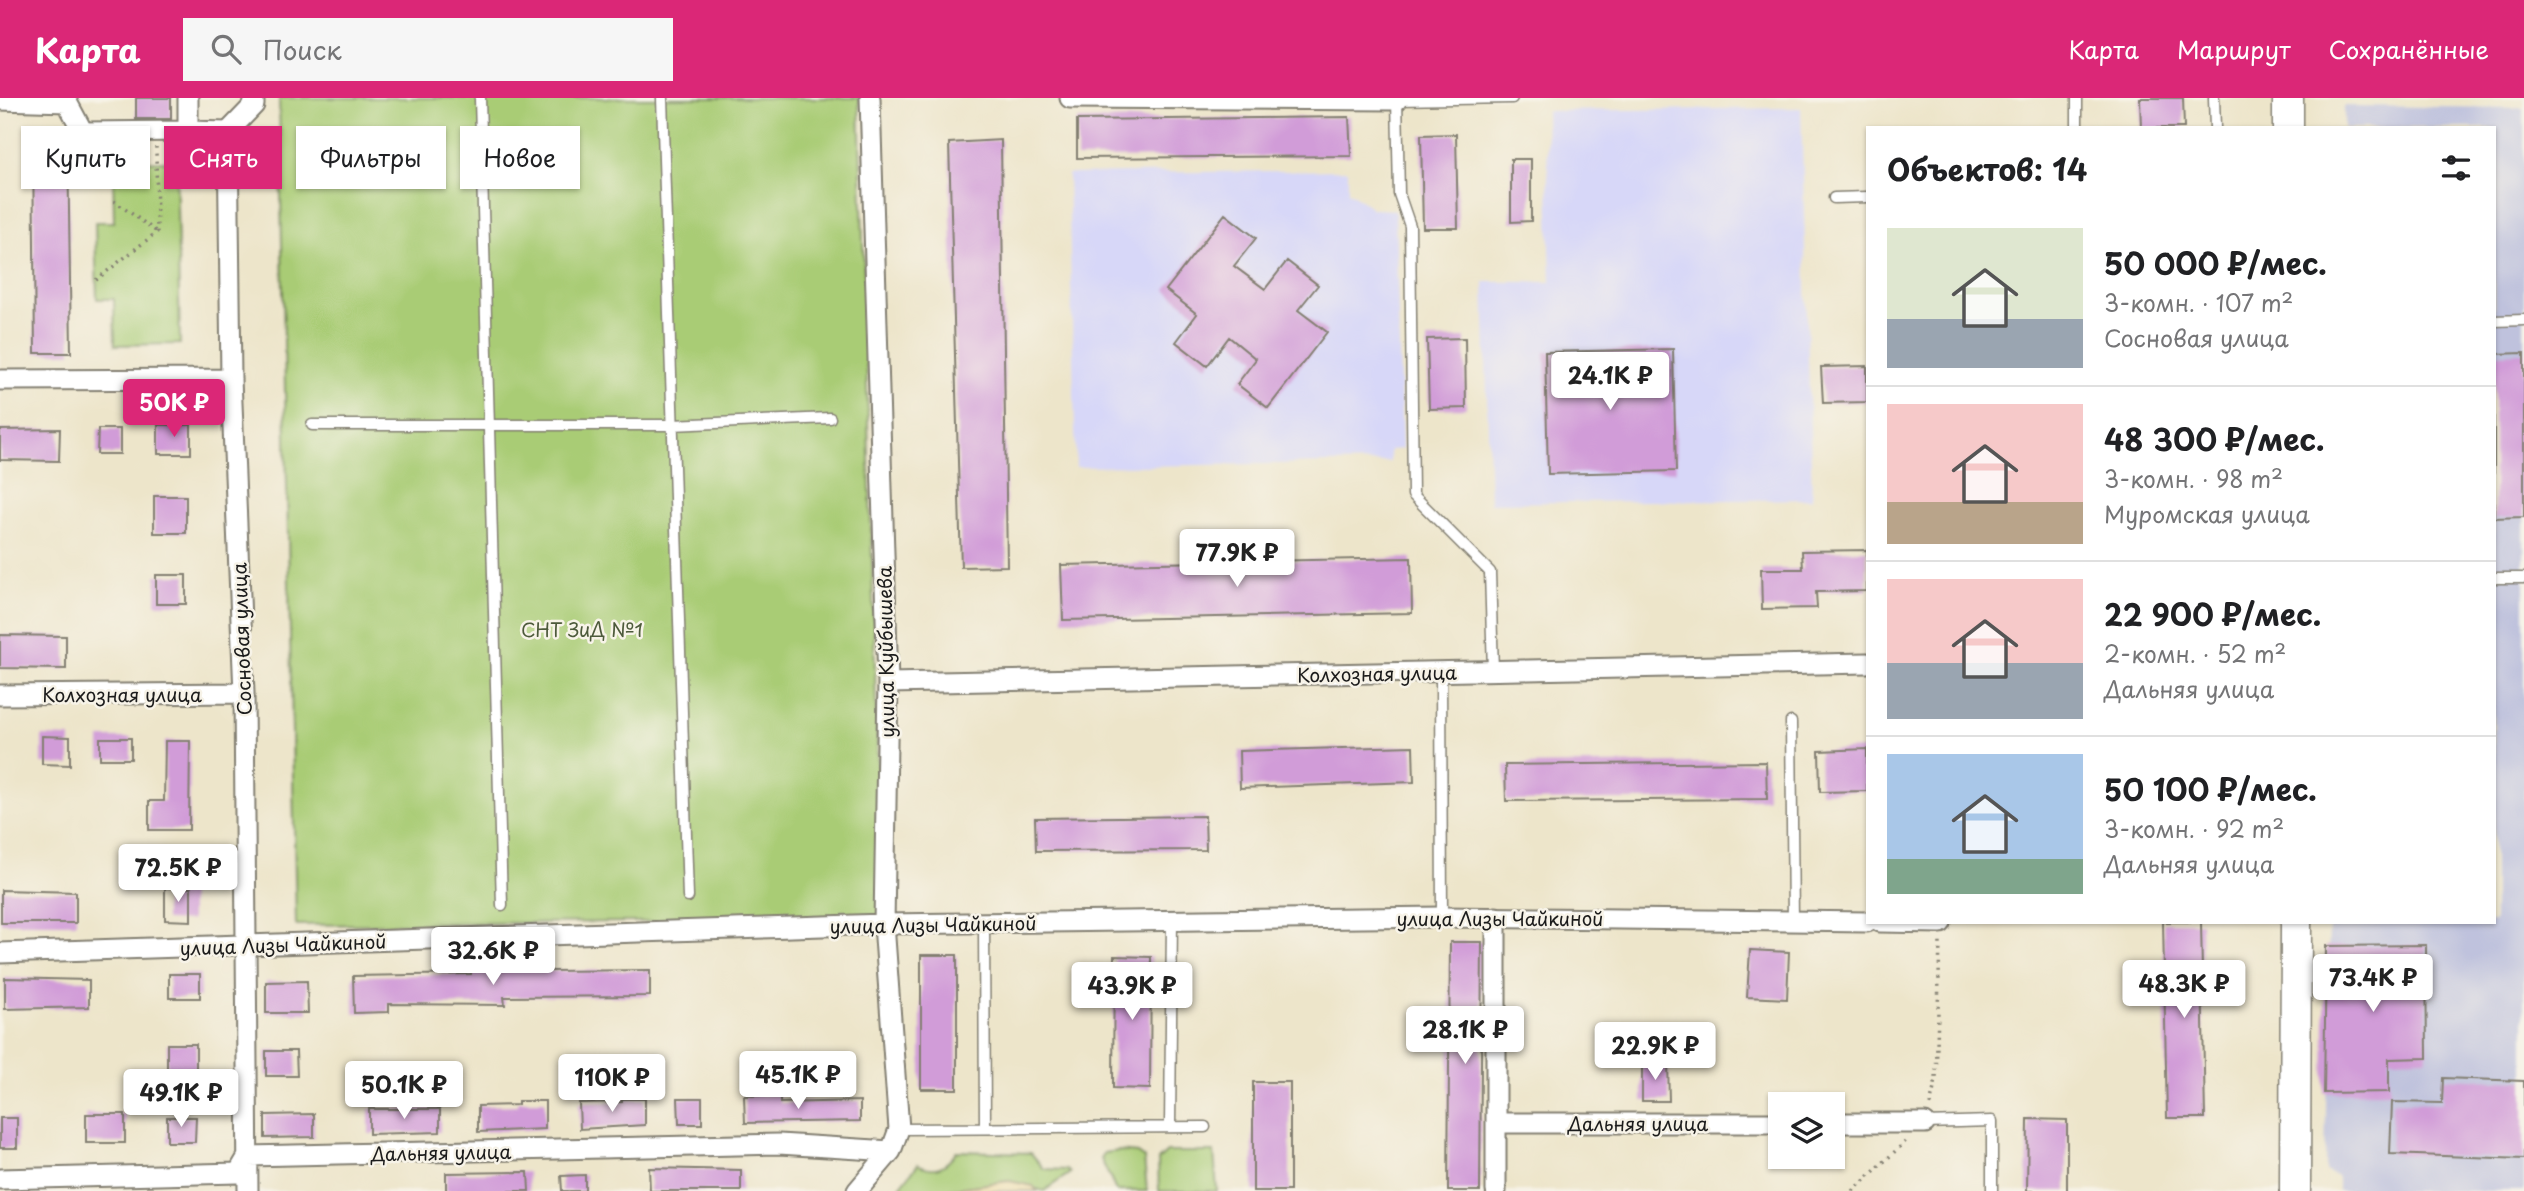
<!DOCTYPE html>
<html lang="ru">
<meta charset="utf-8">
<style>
body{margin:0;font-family:"Playpen Sans",sans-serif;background:#f6f6f6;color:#202124;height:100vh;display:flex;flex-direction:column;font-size:26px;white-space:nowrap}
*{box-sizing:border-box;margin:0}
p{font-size:23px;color:#757577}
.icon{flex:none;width:38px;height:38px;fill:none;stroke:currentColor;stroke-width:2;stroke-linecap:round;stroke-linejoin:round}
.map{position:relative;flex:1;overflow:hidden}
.details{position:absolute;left:1866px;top:28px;width:630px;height:798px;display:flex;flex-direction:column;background:#fff;border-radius:0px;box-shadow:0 2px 5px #0004}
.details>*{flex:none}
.guide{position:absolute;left:21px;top:28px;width:665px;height:63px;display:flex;gap:14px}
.buttons{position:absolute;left:1768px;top:994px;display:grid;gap:14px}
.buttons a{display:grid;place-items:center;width:77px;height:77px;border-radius:0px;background:#fff;box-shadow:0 2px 5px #0004;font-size:35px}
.price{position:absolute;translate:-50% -60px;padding:0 16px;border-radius:7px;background:#fff;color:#222;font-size:23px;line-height:46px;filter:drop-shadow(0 2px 4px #0008)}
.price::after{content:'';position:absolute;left:50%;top:42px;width:21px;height:16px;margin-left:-10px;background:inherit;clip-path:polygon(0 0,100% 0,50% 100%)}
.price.selected{background:#db2777;color:#fff}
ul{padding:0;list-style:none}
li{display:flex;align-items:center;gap:21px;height:175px;padding:0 21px}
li+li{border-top:2px solid #e0e0e0}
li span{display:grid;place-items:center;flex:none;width:196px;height:140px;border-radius:0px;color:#555}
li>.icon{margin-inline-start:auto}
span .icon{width:84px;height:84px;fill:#fffc;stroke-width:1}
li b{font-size:30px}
h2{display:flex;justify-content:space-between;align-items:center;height:84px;padding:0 21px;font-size:30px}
.chip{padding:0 24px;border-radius:0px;background:#fff;box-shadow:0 2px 5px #0004;font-size:24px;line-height:63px}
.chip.selected{background:#db2777;color:#fff}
header{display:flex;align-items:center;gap:42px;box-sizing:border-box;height:98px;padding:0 35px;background:#db2777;color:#fff}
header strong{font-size:33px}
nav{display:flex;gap:38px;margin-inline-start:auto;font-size:24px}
.search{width:490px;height:63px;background:#f6f6f6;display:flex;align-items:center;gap:18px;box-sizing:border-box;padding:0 24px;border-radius:0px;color:#757577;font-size:26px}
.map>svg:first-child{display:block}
.built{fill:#d7d7f8}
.industrial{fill:#bfc2dd}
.green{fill:#a9cc75;stroke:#627448;stroke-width:2}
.sand{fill:#eeda9e;stroke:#857b5d;stroke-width:2}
.building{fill:#d19cd8}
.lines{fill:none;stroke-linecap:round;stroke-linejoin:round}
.service-casing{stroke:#848073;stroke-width:13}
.minor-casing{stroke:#848073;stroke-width:23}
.primary-casing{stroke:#848073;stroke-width:33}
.path{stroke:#848073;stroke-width:3.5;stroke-dasharray:2 5;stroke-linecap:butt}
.service{stroke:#fff;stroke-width:10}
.minor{stroke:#fff;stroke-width:19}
.primary{stroke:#fff;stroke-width:30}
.labels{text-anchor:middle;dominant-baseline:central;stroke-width:5;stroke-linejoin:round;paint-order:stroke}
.park-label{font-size:19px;fill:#4d5a3b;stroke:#f7f3e8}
.street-label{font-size:19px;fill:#1c1c1c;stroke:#f7f3e8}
</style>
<header>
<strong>Карта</strong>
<div class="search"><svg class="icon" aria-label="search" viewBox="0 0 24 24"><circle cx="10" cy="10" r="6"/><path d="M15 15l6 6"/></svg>Поиск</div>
<nav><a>Карта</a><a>Маршрут</a><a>Сохранённые</a></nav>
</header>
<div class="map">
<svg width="2524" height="1093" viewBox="0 0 2524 1093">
<rect width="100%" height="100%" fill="#f7f3e8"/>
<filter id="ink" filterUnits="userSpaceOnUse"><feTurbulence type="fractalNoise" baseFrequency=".0143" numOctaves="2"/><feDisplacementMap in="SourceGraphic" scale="14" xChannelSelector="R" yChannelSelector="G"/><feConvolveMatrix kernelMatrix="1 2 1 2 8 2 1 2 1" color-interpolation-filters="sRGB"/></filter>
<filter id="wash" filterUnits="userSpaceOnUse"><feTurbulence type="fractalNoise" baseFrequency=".00686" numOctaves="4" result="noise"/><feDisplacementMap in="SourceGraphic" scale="28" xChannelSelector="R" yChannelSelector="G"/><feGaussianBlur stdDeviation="1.57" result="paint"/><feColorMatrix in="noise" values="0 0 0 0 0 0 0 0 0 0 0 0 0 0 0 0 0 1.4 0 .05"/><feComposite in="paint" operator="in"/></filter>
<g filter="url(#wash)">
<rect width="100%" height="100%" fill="#ede5ca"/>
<path class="built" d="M1801,10L1812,401L1490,405L1484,184H1551L1546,13Z
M1348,72V93L1373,111L1395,112L1402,351L1390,352V364L1076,369L1068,76Z"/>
<path class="industrial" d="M2344,8L2524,10V1093H2338V1079L2325,1073L2329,824H2494V30H2344Z"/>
<path class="green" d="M279,0H859L882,822L296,827Z
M176,63L180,246L115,247L114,201H97L95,124H114L113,64Z
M956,1053L1031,1055L1044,1071L1067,1072L1070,1075L1044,1093L1009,1083L935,1093H897L918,1066C934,1075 948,1069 956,1053Z
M1119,1053L1137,1055L1144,1060L1147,1093H1116L1101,1061L1104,1055Z
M1167,1054H1214L1217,1093H1159L1158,1062Z"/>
<path class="sand" d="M1009,1083L1033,1088L1037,1093H935Z"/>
<g id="blocks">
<path class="building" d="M136,0H171V21H136Z
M2140,0H2183L2184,30H2141Z
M1349,19L1351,58L1077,60V22Z
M1456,36L1458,130H1423L1421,37Z
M33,41H68L71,255H35Z
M1001,42L1007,468L961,469L949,45Z
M1511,61H1531V123L1511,124Z
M1225,116L1256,140L1234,168L1265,191L1287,163L1318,187L1298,212L1327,234L1268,310L1237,286L1256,261L1229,239L1207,268L1176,244L1197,216L1166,192Z
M1465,240L1466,310L1429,311L1427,241Z
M1673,251L1676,373L1548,376L1545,254Z
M2524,255V419L2494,420V256Z
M1867,268V304L1823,305L1821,269Z
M158,327H191V356H158Z
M60,331L59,363L0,362V332Z
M98,331H120V356H97Z
M154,398H186V435H154Z
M1867,452V493L1816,494L1817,510L1762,511L1761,471H1803L1802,453Z
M1411,460L1412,515L1063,522L1061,467Z
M156,477H186V506H156Z
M0,537L66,538V571L0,570Z
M42,638L70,639V667L42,666Z
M100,640H131V661H100Z
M165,643H190L189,732H149V703H164Z
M1413,648L1414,684L1240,690L1239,653Z
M1867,651V693L1820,694L1819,653Z
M1766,664L1767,701L1506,703L1505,667Z
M1205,718L1206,752L1036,753L1035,720Z
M165,790H191V823L165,822Z
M1,792L76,794V825H1Z
M2163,824H2201L2205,1020H2167Z
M1450,844H1482L1480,1093H1448Z
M2426,847L2427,960L2389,961V994L2324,995L2326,848Z
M1750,852L1789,854L1787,901L1747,899Z
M921,857H957V991H921Z
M1114,858L1151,859L1150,991L1113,990Z
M548,870V873L650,872V898L504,899L505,907L389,906V914L354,915L353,878L471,876V872Z
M169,876H200V900H169Z
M5,880L89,882V909L5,911Z
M307,883L308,915H266V884Z
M167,946H196V971H167Z
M266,953H296L297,978H266Z
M1642,964H1668L1669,1003H1642Z
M2443,980L2524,983V1061L2390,1056L2392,1004L2442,1005Z
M1253,984H1290V1093H1253Z
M780,997V1005L860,1003V1023L745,1025L744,998Z
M678,1000H702V1026H679Z
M622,1001H645V1027L580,1031L579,1005L622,1004Z
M518,1003H545V1031L478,1034V1008L518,1007Z
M369,1011H440V1034L369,1036Z
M86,1016H125V1045H86Z
M314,1016V1039L265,1040V1017Z
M167,1019H196L195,1044H167Z
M0,1020H17V1050H0Z
M2028,1021L2067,1022V1093H2027Z
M649,1070L741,1072V1093H650Z
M528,1074L529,1093H446V1075Z
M585,1077V1093H562L561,1078Z"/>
</g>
</g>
<g filter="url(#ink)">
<use href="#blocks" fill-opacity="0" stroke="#848073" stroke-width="2"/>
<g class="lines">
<defs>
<path id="service" d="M480,0L502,807
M662,0L688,799
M1397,0L1399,96L1410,128L1413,397L1490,474L1493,573
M2214,0L2215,30
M1397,2L1512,0
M2077,30V0
M1834,100L1867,99
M2494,223L2524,222
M312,327H672L830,320
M2494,480H2524
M1441,574L1442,819
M1791,624L1793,823
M984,825L985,1030
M1925,1025L1992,1023V1093
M1170,1029L1172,822
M899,1031L1205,1029"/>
<path id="minor" d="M188,0V33L228,34
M1070,0L1397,2
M0,2L67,4L83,34L188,33
M0,282L231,281
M888,585L1867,565
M0,597L244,595
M1880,824L1941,825
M0,855L884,826L1442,819L1867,824
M1496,1025H1780
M1832,1025H1925
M0,1081L238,1075L248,1058L779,1046L891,1053
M248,1093L244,595L231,281L228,34L254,7V0
M857,1093L891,1053L899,1031L884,826L888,585L870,0
M1496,1093V819"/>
<path id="primary" d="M2288,0V30
M2295,1093L2296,824"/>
</defs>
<use href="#service" class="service-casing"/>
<use href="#minor" class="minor-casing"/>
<use href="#primary" class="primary-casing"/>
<path class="path" d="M114,103L157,134
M96,182L157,134L156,49
M1930,1007L1936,982L1940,844
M1853,1093L1905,1044"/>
<use href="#service" class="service"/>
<use href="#minor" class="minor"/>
<use href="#primary" class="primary"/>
</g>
</g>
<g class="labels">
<g class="park-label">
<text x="582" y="531">СНТ ЗиД №1</text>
</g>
<g class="street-label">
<text transform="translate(241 541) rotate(-92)">Сосновая улица</text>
<text transform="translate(885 554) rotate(-91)">улица Куйбышева</text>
<text transform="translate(1377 575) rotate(-1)">Колхозная улица</text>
<text x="122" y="596">Колхозная улица</text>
<text x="1500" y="820">улица Лизы Чайкиной</text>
<text transform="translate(933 826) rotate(-1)">улица Лизы Чайкиной</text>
<text transform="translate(283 846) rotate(-2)">улица Лизы Чайкиной</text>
<text x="1638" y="1025">Дальняя улица</text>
<text transform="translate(441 1054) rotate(-1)">Дальняя улица</text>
</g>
</g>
</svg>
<div class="buttons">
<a><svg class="icon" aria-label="layers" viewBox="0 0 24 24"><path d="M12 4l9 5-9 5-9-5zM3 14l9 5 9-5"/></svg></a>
</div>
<b class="price" style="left:1610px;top:314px">24.1K ₽</b>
<b class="price selected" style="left:174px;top:341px">50K ₽</b>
<b class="price" style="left:1237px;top:491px">77.9K ₽</b>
<b class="price" style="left:178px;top:806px">72.5K ₽</b>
<b class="price" style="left:493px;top:889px">32.6K ₽</b>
<b class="price" style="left:2373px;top:916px">73.4K ₽</b>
<b class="price" style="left:2184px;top:922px">48.3K ₽</b>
<b class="price" style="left:1132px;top:924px">43.9K ₽</b>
<b class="price" style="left:1465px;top:968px">28.1K ₽</b>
<b class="price" style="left:1655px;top:984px">22.9K ₽</b>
<b class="price" style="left:798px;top:1013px">45.1K ₽</b>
<b class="price" style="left:612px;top:1016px">110K ₽</b>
<b class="price" style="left:404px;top:1023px">50.1K ₽</b>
<b class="price" style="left:181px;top:1031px">49.1K ₽</b>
<div class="guide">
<a class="chip">Купить</a>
<a class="chip selected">Снять</a>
<a class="chip">Фильтры</a>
<a class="chip">Новое</a>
</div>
<section class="details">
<h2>Объектов: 14<svg class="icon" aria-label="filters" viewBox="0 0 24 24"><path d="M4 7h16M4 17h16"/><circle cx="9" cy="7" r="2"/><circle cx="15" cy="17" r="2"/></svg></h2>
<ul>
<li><span style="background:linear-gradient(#dfe7d0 65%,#9aa5b1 0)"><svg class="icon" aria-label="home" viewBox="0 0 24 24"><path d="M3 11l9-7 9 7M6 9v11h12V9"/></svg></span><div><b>50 000 ₽/мес.</b><p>3-комн. · 107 m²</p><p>Сосновая улица</p></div></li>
<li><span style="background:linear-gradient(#f6c9c9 70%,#b9a48a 0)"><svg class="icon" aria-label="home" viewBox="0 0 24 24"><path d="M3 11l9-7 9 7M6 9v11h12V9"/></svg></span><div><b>48 300 ₽/мес.</b><p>3-комн. · 98 m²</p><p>Муромская улица</p></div></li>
<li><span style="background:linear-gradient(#f6c9c9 60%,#9aa5b1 0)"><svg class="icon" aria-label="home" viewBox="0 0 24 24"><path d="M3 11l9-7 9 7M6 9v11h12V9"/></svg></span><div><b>22 900 ₽/мес.</b><p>2-комн. · 52 m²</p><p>Дальняя улица</p></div></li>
<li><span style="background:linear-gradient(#a9c7e8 75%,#7fa58c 0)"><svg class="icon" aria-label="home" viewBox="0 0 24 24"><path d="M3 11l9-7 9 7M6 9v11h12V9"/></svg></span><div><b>50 100 ₽/мес.</b><p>3-комн. · 92 m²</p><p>Дальняя улица</p></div></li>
</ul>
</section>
</div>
